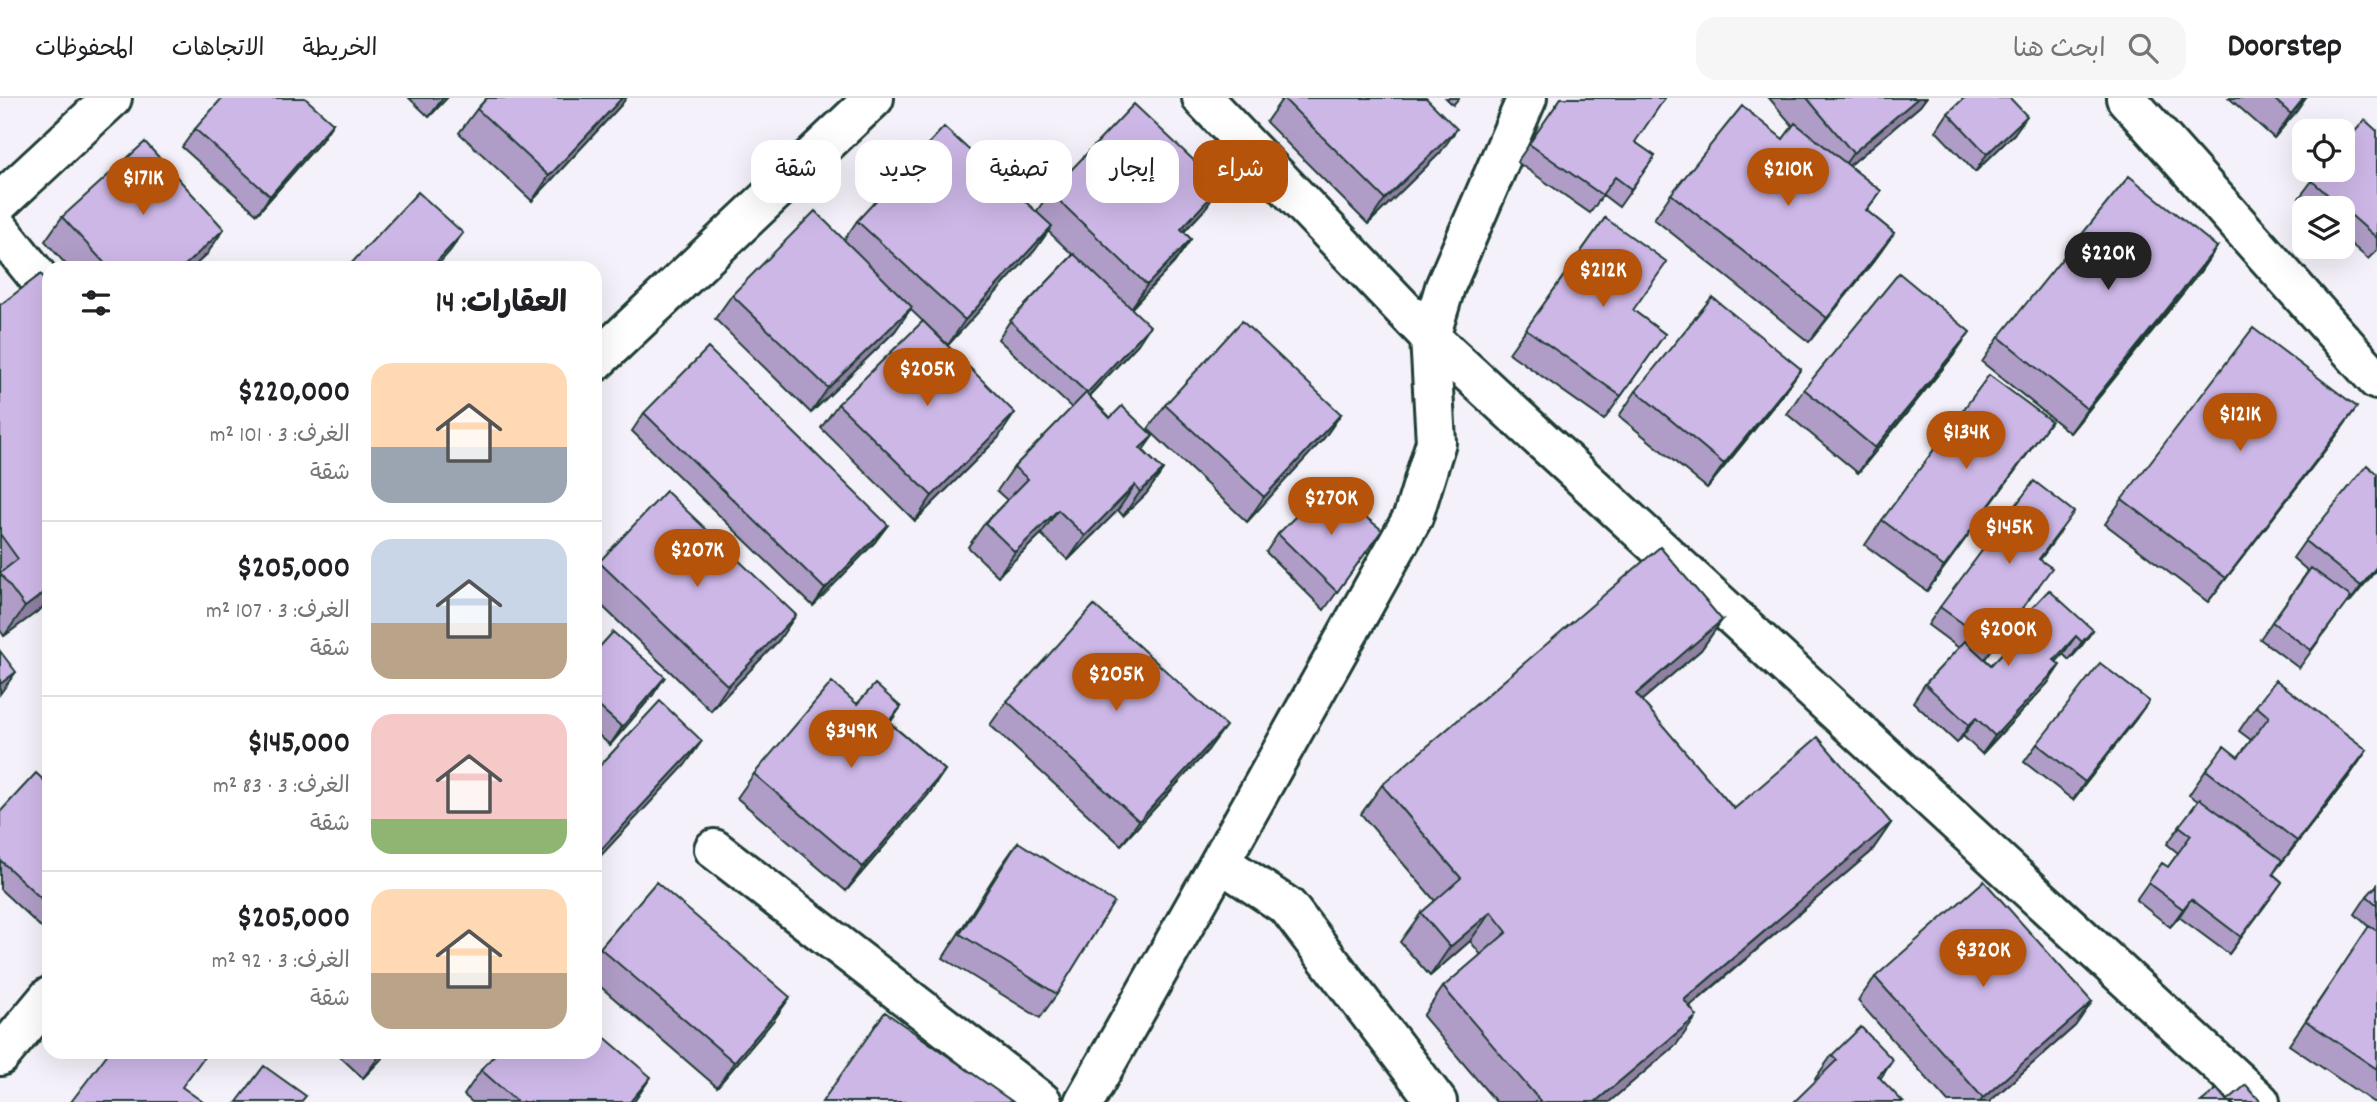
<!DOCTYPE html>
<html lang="ar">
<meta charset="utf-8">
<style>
body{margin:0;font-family:Dekko,"Playpen Sans Arabic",sans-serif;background:#f6f6f6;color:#202124;direction:rtl;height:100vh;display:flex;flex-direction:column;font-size:26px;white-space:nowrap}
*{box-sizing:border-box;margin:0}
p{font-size:23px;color:#757577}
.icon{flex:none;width:38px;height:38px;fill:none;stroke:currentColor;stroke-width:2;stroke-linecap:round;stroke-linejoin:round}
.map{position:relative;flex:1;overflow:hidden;direction:ltr}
.sheet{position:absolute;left:42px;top:163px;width:560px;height:798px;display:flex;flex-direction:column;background:#fff;border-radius:21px;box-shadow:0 7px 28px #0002;direction:rtl}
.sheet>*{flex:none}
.hud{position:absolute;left:623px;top:42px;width:665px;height:63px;direction:rtl;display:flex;gap:14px}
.fabs{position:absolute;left:2292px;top:21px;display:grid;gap:14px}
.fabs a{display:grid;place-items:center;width:63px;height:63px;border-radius:14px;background:#fff;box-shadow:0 7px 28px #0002;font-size:35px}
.price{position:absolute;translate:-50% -60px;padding:0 16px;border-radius:24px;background:#b45309;color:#fff;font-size:23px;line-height:46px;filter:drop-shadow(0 2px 4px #0008)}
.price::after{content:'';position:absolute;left:50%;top:42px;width:21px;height:16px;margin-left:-10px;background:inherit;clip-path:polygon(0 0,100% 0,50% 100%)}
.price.current{background:#222;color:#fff}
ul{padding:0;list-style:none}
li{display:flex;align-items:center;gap:21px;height:175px;padding:0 35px}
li+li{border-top:2px solid #e0e0e0}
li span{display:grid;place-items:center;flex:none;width:196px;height:140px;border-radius:21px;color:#555}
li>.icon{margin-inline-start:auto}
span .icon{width:84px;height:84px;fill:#fffc;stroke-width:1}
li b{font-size:30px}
h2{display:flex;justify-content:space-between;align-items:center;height:84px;padding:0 35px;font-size:30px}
.pill{padding:0 24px;border-radius:21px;background:#fff;box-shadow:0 7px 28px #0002;font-size:24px;line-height:63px}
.pill.current{background:#b45309;color:#fff}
header{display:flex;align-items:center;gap:42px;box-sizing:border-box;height:98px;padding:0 35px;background:#fff;border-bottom:2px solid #e0e0e0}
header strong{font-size:33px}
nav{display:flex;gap:38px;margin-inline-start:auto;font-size:24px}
.search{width:490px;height:63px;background:#f6f6f6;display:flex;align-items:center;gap:18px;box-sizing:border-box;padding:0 24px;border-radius:21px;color:#757577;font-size:26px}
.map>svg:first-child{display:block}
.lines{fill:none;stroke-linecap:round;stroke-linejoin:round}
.minor-casing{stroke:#1f3d34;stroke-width:44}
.tertiary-casing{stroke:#1f3d34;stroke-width:44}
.minor{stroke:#fff;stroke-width:38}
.tertiary{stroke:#fff;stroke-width:38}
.wall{fill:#b09dc7;stroke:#1f3d34;stroke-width:2}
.shaded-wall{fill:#9080a2;stroke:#1f3d34;stroke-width:2}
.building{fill:#cdb7e7;stroke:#1f3d34;stroke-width:2}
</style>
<header>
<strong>Doorstep</strong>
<div class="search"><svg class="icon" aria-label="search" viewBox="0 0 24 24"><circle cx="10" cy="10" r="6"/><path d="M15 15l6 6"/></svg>ابحث هنا</div>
<nav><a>الخريطة</a><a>الاتجاهات</a><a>المحفوظات</a></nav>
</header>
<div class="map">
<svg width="2377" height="1004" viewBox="0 0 2377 1004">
<rect width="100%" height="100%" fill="#f5f1fa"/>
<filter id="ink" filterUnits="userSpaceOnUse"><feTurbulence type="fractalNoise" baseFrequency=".0143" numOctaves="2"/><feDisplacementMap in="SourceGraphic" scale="14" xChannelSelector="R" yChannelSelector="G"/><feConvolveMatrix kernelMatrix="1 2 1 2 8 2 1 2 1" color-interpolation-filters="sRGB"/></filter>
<g filter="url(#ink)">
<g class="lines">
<defs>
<path id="minor" d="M1202,0L1430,239L2260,1004
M2126,0L2377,282
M0,132L49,193
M595,264L874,0
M714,751L1042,1004
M0,958L49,899
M1084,1004L1220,764
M1437,1004L1288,809L1220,764L1413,419L1436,344L1430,239L1445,189L1527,0"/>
<path id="tertiary" d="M0,104L112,0"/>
</defs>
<use href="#minor" class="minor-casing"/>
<use href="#tertiary" class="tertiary-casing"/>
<use href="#minor" class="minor"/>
<use href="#tertiary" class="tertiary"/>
</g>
<path class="wall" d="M409,0H447L429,19Z
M487,0H626L621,7L532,103L459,35L477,11Z
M1283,0L1440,55L1368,126L1266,24Z
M1446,0H1459L1453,7Z
M1561,0L1635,44L1655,58L1619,109L1603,97L1590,115L1517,64Z
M1769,0H1926L1920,8L1849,68L1881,93L1867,113L1894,135L1877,159L1809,244L1654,121L1671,96L1783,41L1793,28Z
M2229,0H2306L2274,40Z
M1948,15L2014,36L1975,74L1936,33Z
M333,25L321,43L257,116L182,49L195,31Z
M2377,33V152L2368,161L2343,139V110H2311L2299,100L2312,83Z
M1221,88L1204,112L1184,134L1191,141L1174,165L1131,210L1138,246L1089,298L1163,372L1146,396L1123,418L1118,412L1068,462L1041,436L998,478L968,449L985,425L1007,402L997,393L1014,369L1072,310L998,241L1010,223L1073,157L1048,133L1035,152L948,247L910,211L895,233L811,315L715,221L732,197L844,142L857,123L1036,114L1050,94Z
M62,119L207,156L192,170H69L45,143Z
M1605,120L1633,212L1665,236L1604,322L1509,255Z
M2217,149L2200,174L2070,335L1982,264L1999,239Z
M49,187V505L4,538L0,532V207Z
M1953,258L1858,375L1787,316L1804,291Z
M1636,293L1784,295L1707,390L1619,318Z
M838,306L998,340L915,423L821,330Z
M1165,307L1341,316L1324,340L1247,424L1148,331Z
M644,315L875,444L813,508L632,333Z
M2340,333L2208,504L2105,426L2122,401Z
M2034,347L1927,493L1865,447L1882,422Z
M2377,376V471L2349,505L2347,504L2299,570L2260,541L2308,473L2293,460L2305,443Z
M1382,432L1324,512L1266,454L1278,436Z
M2062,432L2040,462L2039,488L1985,561L1991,567L2015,552L2025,540L2016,532L2028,514L2093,532L2080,550L2069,562L2063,556L2056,564L2048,585L1982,656L1963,638L1957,645L1913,604L1925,586L1959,550L1928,527L1940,509Z
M599,464L779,542L711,613L595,501V469Z
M1722,522L1701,552L1641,603L1734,711L1891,725L1871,754L1690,909L1676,947L1609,1004H1496L1423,918L1443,889L1481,857L1470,843L1430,878L1400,844L1421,815L1435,803L1361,716L1382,687Z
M595,554L653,597L610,647L595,634Z
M1007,603L1208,652L1121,747L990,627Z
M857,606L901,609L890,625L945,672L928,697L846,793L737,700L754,676Z
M2256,608L2367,652L2350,677L2273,776L2282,784L2229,856L2179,819L2170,829L2136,802L2162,765L2168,769L2178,755L2167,746L2198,703L2189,697L2206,672L2238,659L2251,642L2239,633Z
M2136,621L2073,702L2024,664L2037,646Z
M49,687V825L43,831L0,791V714Z
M1018,744L1057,896L1040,920L943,860L1001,768Z
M2377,787V1004H2373L2289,947L2369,829L2355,816L2367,798Z
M600,850L790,899L773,923L717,989L595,884V857Z
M1875,879L2092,904L2075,928L1989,1004H1948L1858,903Z
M335,954H388L363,980Z
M1832,957L1880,980L1816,982L1815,981Z
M481,972L634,1004H472L464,997Z"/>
<path class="shaded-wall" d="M443,0H447L429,19Z
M622,0H626L621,7L532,103L549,78Z
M1918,0H1926L1920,8L1836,79L1853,55Z
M2304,0H2306L2297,13L2274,40L2291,16Z
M2027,18L2014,36L1975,74L1987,56Z
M333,25L321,43L257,116L270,98Z
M1457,31L1440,55L1368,126L1385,101Z
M1221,88L1204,112L1163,155L1181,131Z
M1052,128L1035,152L948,247L965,222Z
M224,131L207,156L192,170H182Z
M463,135L450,153L435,170H431Z
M1894,135L1877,159L1809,244L1827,220Z
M1191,141L1174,165L1130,212L1147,187Z
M2217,149L2200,174L2070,335L2087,311Z
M912,209L895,233L811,315L828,290Z
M1150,228L1138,246L1074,313L1087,295Z
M1970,234L1953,258L1858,375L1875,350Z
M1801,271L1784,295L1707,390L1724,366Z
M2357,309L2340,333L2208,504L2226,480Z
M1015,315L998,340L915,423L932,398Z
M1341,316L1324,340L1247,424L1264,399Z
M2051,323L2034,347L1927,493L1944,469Z
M1153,338L1136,362L1140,350Z
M1163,372L1146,396L1123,418L1140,394Z
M1135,387L1118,412L1068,462L1085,438Z
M1058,412L1041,436L998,478L1015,454Z
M888,427L875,444L813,508L825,491Z
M2377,468V471L2349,505L2361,488Z
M49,491V505L4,538L25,509Z
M796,517L779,542L711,613L728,588Z
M1722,522L1701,552L1615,625L1636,596Z
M2093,532L2080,550L2069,562L2082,544Z
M2076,538L2063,556L2042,579L2054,562Z
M2060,567L2048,585L1982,656L1995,638Z
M16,574L0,596V586Z
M665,579L653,597L610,647L622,629Z
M2149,603L2136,621L2073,702L2085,684Z
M1976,620L1963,638L1957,645L1969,627Z
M1226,628L1208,652L1121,747L1139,723Z
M702,643L685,667L595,764V758Z
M2367,652L2350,677L2280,767L2297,743Z
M945,672L928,697L846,793L863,769Z
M1891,725L1871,754L1663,931L1684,902Z
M2282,784L2270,801L2229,856L2241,839Z
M2191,801L2179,819L2170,829L2183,811Z
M1491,814L1470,843L1430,878L1450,849Z
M790,899L773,923L717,989L734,964Z
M2092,904L2075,928L1989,1004H1980L1983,1000Z
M1697,918L1676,947L1609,1004H1595Z
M383,954H388L363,980L381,956Z
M1893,962L1876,987L1878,978Z
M651,979L634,1004H630Z"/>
<path class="building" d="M222,0H305L333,25L270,98L195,31Z
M487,0H622L549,78L477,11Z
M1283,0H1426L1457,31L1385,101Z
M1561,0H1665L1635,44L1655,58L1631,91L1615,79L1602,97L1529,46Z
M1807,0H1918L1853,55Z
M1964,0H2010L2027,18L1987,56L1948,15Z
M2273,0H2304L2291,16Z
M1134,6L1221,88L1181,131L1191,141L1147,187L1050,94Z
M1742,8L1783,41L1795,25L1881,93L1866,112L1894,135L1827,220L1671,96Z
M2365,22L2377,33V140L2312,83L2321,72H2343V47Z
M944,29L1052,128L965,222L857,123Z
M145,44L224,131L182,170H109L62,119Z
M2129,78L2217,149L2087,311L1999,239Z
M418,94L463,135L431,170H347Z
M815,113L912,209L828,290L732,197Z
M1605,120L1667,164L1633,212L1665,236L1621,298L1526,231Z
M1074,156L1150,228L1087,295L1010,223Z
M1899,175L1970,234L1875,350L1804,291Z
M41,176L49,187V491L25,509L0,475L18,461L0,436V207Z
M1712,199L1801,271L1724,366L1636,293Z
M923,223L1015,315L932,398L838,306Z
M1242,223L1341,316L1264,399L1165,307Z
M2253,230L2357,309L2226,480L2122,401Z
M708,250L888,427L825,491L644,315Z
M1989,277L2051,323L1944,469L1882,422Z
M1086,295L1110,320L1122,308L1153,338L1140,350L1163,372L1140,394L1135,387L1085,438L1058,412L1015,454L985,425L1028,381L1014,369Z
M2367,367L2377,376V468L2361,488L2305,443Z
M2034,383L2074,414L2039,461L2052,470L1994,548L1940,509Z
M1326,388L1382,432L1337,494L1278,436Z
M666,393L796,517L728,588L599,464Z
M1660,449L1722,522L1636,596L1734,711L1818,639L1891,725L1684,902L1697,918L1595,1004H1541L1443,889L1507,834L1491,814L1450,849L1421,815L1461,780L1382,687Z
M2311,470L2351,499L2311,552L2272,524Z
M2049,492L2093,532L2082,544L2076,538L2054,562L2060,567L1995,638L1976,620L1969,627L1925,586L1965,543L1991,567L2010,547L2015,552L2040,524L2028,514Z
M1094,507L1226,628L1139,723L1007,603Z
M613,534L665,579L622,629L595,605V554Z
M0,553L16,574L0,586Z
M2100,565L2149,603L2085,684L2037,646Z
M2276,582L2367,652L2297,743L2206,672L2224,648L2238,659L2269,619L2256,608Z
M832,584L857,606L875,586L901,609L888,624L945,672L863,769L754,676Z
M660,603L702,643L595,758V673Z
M36,675L49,687V808L0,762V714Z
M2200,701L2282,762L2273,776L2282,784L2241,839L2191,801L2183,811L2148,785L2162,765L2168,769L2191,737L2179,728Z
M1018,744L1114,804L1057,896L960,836Z
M1984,783L2092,904L1983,1000L1875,879Z
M656,784L790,899L734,964L600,850Z
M2377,787V807L2367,798Z
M2369,828L2377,833V971L2306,923Z
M885,914L1013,1004H822Z
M1861,929L1893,962L1878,978L1903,1004H1794L1837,962L1832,957Z
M595,931L651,979L630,1004H517L481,972L497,954H595Z
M109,954H196L204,959L182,989L203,1004H71Z
M264,968L306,998L301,1004H237Z
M2246,987L2261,1004H2201L2217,991L2227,1003Z"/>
</g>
</svg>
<div class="fabs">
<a><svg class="icon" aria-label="locate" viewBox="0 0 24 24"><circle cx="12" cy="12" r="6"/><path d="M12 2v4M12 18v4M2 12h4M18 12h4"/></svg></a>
<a><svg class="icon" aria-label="layers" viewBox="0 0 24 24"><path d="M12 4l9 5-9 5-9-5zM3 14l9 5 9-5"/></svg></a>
</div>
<b class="price" style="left:1788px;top:110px">$210K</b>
<b class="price" style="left:143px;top:119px">$171K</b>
<b class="price current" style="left:2108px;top:194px">$220K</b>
<b class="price" style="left:1603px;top:211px">$212K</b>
<b class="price" style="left:927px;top:310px">$205K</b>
<b class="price" style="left:2240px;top:355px">$121K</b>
<b class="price" style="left:1966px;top:373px">$134K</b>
<b class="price" style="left:1331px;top:439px">$270K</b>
<b class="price" style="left:2009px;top:468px">$145K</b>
<b class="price" style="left:697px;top:491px">$207K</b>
<b class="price" style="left:2008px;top:570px">$200K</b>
<b class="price" style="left:1116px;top:615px">$205K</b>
<b class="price" style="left:851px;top:672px">$349K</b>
<b class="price" style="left:1983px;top:891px">$320K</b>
<div class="hud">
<a class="pill current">شراء</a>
<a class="pill">إيجار</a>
<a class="pill">تصفية</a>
<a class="pill">جديد</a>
<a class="pill">شقة</a>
</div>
<section class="sheet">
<h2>العقارات: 14<svg class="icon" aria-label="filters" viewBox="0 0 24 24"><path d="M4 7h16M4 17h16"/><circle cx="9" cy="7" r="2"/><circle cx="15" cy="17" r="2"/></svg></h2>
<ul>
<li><span style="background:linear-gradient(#ffd9b3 60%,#9aa5b1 0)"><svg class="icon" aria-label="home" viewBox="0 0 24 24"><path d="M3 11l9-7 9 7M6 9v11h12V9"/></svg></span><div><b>$220,000</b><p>الغرف: 3 · 101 m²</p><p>شقة</p></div></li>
<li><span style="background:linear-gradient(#c9d6e8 60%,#b9a48a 0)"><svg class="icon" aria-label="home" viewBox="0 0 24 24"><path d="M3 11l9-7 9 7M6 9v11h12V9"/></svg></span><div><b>$205,000</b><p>الغرف: 3 · 107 m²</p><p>شقة</p></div></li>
<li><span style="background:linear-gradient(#f6c9c9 75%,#8fb573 0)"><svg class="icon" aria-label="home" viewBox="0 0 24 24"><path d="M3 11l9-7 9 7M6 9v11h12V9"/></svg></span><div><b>$145,000</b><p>الغرف: 3 · 83 m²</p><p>شقة</p></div></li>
<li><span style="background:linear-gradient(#ffd9b3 60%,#b9a48a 0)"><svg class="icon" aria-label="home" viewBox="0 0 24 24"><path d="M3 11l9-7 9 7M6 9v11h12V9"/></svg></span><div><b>$205,000</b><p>الغرف: 3 · 92 m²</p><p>شقة</p></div></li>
</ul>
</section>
</div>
